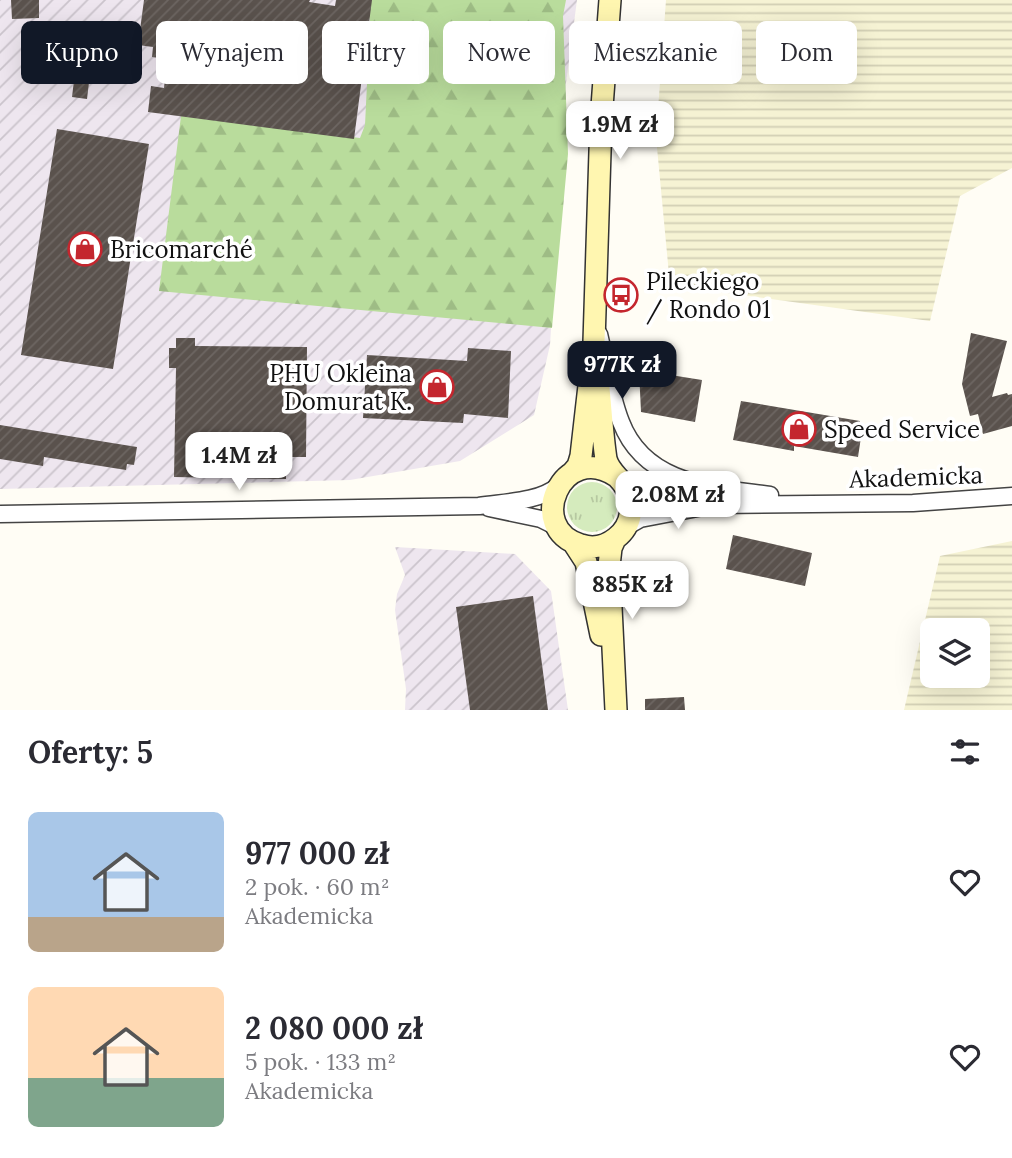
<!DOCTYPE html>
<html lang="pl">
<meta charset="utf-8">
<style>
body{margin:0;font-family:Lora,serif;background:#f7f7f7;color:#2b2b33;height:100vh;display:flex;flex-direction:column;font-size:26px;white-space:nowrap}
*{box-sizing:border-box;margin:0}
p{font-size:23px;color:#7c7c81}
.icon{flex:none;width:38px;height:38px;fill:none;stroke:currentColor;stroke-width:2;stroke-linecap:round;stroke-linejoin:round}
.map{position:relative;height:710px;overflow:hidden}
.panel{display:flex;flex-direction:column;background:#fff;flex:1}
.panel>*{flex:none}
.guide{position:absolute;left:21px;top:21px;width:971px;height:63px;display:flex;gap:14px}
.fabs{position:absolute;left:920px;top:618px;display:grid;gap:14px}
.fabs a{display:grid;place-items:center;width:70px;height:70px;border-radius:10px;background:#fff;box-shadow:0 7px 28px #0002;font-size:35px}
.price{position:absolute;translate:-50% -60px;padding:0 16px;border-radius:14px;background:#fff;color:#222;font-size:23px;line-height:46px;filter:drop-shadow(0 2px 4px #0008)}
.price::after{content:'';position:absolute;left:50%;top:42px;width:21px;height:16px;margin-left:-10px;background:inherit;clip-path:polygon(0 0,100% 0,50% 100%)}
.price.on{background:#111827;color:#fff}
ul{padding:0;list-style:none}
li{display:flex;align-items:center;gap:21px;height:175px;padding:0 28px}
li span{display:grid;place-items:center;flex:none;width:196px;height:140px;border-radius:10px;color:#555}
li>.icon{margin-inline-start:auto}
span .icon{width:84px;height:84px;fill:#fffc;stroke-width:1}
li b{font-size:30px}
h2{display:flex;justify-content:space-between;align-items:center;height:84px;padding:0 28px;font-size:30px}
.chip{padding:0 24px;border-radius:10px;background:#fff;box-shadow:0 7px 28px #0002;font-size:24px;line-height:63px}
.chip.on{background:#111827;color:#fff}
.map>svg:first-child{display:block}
.industrial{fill:url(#industrial-furrows)}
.farmland{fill:url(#farmland-rules);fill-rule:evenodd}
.grass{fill:url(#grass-tufts)}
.forest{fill:url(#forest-firs)}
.building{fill:url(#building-hatch)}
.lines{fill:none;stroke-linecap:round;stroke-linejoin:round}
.street-casing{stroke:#444;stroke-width:19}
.secondary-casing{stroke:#333;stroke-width:24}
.street{stroke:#fff;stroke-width:16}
.secondary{stroke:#fff6b0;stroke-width:21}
.labels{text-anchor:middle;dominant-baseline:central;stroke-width:7;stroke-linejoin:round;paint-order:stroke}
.poi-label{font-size:24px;fill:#111;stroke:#fff;text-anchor:start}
.street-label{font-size:24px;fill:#111;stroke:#fff}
</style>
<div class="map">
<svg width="1012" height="710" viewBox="0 0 1012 710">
<defs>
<pattern id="industrial-furrows" width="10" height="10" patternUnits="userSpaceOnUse" patternTransform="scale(1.75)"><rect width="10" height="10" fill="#eee6ef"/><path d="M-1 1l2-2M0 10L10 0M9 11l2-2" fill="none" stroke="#cbc4cc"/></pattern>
<pattern id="farmland-rules" width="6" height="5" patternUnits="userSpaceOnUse" patternTransform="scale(1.75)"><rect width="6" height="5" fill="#f6f3d4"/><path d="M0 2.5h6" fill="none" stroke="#d2cfb5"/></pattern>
<pattern id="grass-tufts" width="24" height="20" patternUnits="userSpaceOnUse" patternTransform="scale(1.75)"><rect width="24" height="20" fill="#d5ebbd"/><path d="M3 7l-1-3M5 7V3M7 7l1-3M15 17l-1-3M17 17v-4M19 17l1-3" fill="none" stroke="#b6c8a1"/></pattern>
<pattern id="forest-firs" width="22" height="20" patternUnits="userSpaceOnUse" patternTransform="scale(1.75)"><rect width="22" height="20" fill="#b9dc9c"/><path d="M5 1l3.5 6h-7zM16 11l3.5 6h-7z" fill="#9ebc85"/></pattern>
<pattern id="building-hatch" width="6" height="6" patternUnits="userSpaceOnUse" patternTransform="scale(1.75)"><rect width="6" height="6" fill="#5a524d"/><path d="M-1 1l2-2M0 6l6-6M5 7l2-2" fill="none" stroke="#6d6662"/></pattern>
</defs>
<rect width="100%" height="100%" fill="#fffdf5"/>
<path class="industrial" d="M0,0H577L566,83L550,345L534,415L460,461L350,480L0,489Z
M395,547L515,554L551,591L568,710H405L406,689L395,610L397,594L405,575Z"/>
<path class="farmland" d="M666,0H1012V168L960,196L930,321L670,285L656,137Z
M1012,541V710H904L940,556ZM978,630V676H933V630Z"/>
<path class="grass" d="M567 507a25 25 0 1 1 50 0a25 25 0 1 1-50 0Z"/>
<path class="forest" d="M367,0H566L563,16L568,154L552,328L159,291L181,116L360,138L365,125L370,22Z"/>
<path class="building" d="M11,0H39V18L12,19Z
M144,0H310L309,2L335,6L336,0H372L354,139L148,112L151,86L164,88L167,59L152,57L153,47L138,45Z
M76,64L91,66L87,99L72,97Z
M57,129L149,144L113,369L21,355Z
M971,333L1007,341L992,397L1007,393L1008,395L1012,394V426L983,434L978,414L970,416L962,384Z
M176,338H195V346L307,347L306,457H286V479L174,477L176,368H169V348H176Z
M468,348L511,351L508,418L464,414L463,423L363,418L367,355L467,361Z
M639,370L702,380L695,422L641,412Z
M741,401L860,421V424H863L858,457L794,446V451L733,440Z
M0,425L137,447L134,465L127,464L126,470L44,457L43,466L0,459Z
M733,535L812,553L805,586L726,569Z
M533,596L548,710H470L456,607Z
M684,697L685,710H645V699Z"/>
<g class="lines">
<defs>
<path id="street" d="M599,334C606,363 610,394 621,422C645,485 713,487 770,495
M620,480L635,489L653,494L715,505L913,503L1012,496
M489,508L541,519L557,527
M0,514L479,506C504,502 539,502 558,486
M626,527L640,519L703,507"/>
<path id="secondary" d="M598,379C601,405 602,433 606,459C609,471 618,476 624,485C636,502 632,526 616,538C606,546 593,549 581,545C524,529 562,440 616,476
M572,473L578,466L581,456L594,342L601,120L610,0
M615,539L611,548L609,566L616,710
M573,542L586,562L601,635"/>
</defs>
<use href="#street" class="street-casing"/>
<use href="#secondary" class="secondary-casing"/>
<use href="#street" class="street"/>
<use href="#secondary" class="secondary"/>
</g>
<defs>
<symbol id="shop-ring" viewBox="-11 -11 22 22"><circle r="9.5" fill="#fff" stroke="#c4262e" stroke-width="1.5"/><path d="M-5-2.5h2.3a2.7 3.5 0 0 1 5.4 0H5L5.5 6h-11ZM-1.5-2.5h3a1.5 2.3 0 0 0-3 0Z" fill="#c4262e"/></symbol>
<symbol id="bus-ring" viewBox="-11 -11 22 22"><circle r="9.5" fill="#fff" stroke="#c4262e" stroke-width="1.5"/><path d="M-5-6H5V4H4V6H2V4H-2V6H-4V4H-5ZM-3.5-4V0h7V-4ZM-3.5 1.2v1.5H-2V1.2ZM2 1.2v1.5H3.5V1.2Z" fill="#c4262e"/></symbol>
</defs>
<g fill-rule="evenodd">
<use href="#shop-ring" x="66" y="230" width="38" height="38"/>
<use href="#bus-ring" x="602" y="276" width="38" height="38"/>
<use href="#shop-ring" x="418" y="368" width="38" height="38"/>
<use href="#shop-ring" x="780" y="410" width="38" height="38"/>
</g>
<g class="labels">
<g class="poi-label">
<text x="110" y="249">Bricomarché</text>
<text x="646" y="281">Pileckiego<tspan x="646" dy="28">/ Rondo 01</tspan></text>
<text x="412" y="373" text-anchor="end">PHU Okleina<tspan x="412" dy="28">Domurat K.</tspan></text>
<text x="824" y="429">Speed Service</text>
</g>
<g class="street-label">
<text transform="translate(916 477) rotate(-2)">Akademicka</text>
</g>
</g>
</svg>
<div class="fabs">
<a><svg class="icon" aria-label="layers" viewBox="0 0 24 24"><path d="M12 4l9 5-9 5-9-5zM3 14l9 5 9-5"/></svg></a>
</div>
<b class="price" style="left:620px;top:161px">1.9M zł</b>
<b class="price on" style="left:622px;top:401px">977K zł</b>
<b class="price" style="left:239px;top:492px">1.4M zł</b>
<b class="price" style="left:678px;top:531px">2.08M zł</b>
<b class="price" style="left:632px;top:621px">885K zł</b>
<div class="guide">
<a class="chip on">Kupno</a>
<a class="chip">Wynajem</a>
<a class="chip">Filtry</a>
<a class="chip">Nowe</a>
<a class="chip">Mieszkanie</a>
<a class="chip">Dom</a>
</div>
</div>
<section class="panel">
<h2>Oferty: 5<svg class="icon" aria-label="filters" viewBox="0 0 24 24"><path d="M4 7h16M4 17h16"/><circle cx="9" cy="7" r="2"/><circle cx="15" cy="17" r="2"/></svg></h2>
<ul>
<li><span style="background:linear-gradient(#a9c7e8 75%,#b9a48a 0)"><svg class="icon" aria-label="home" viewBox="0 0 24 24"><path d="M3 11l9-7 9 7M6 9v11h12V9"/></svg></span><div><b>977 000 zł</b><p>2 pok. · 60 m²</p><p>Akademicka</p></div><svg class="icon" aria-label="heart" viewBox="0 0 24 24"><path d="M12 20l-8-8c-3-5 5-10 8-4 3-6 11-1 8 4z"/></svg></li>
<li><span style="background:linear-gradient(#ffd9b3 65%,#7fa58c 0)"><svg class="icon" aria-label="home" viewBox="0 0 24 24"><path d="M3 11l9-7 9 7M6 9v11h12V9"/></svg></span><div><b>2 080 000 zł</b><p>5 pok. · 133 m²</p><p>Akademicka</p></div><svg class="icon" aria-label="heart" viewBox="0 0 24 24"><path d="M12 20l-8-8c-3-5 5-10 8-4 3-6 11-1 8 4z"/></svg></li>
</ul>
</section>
